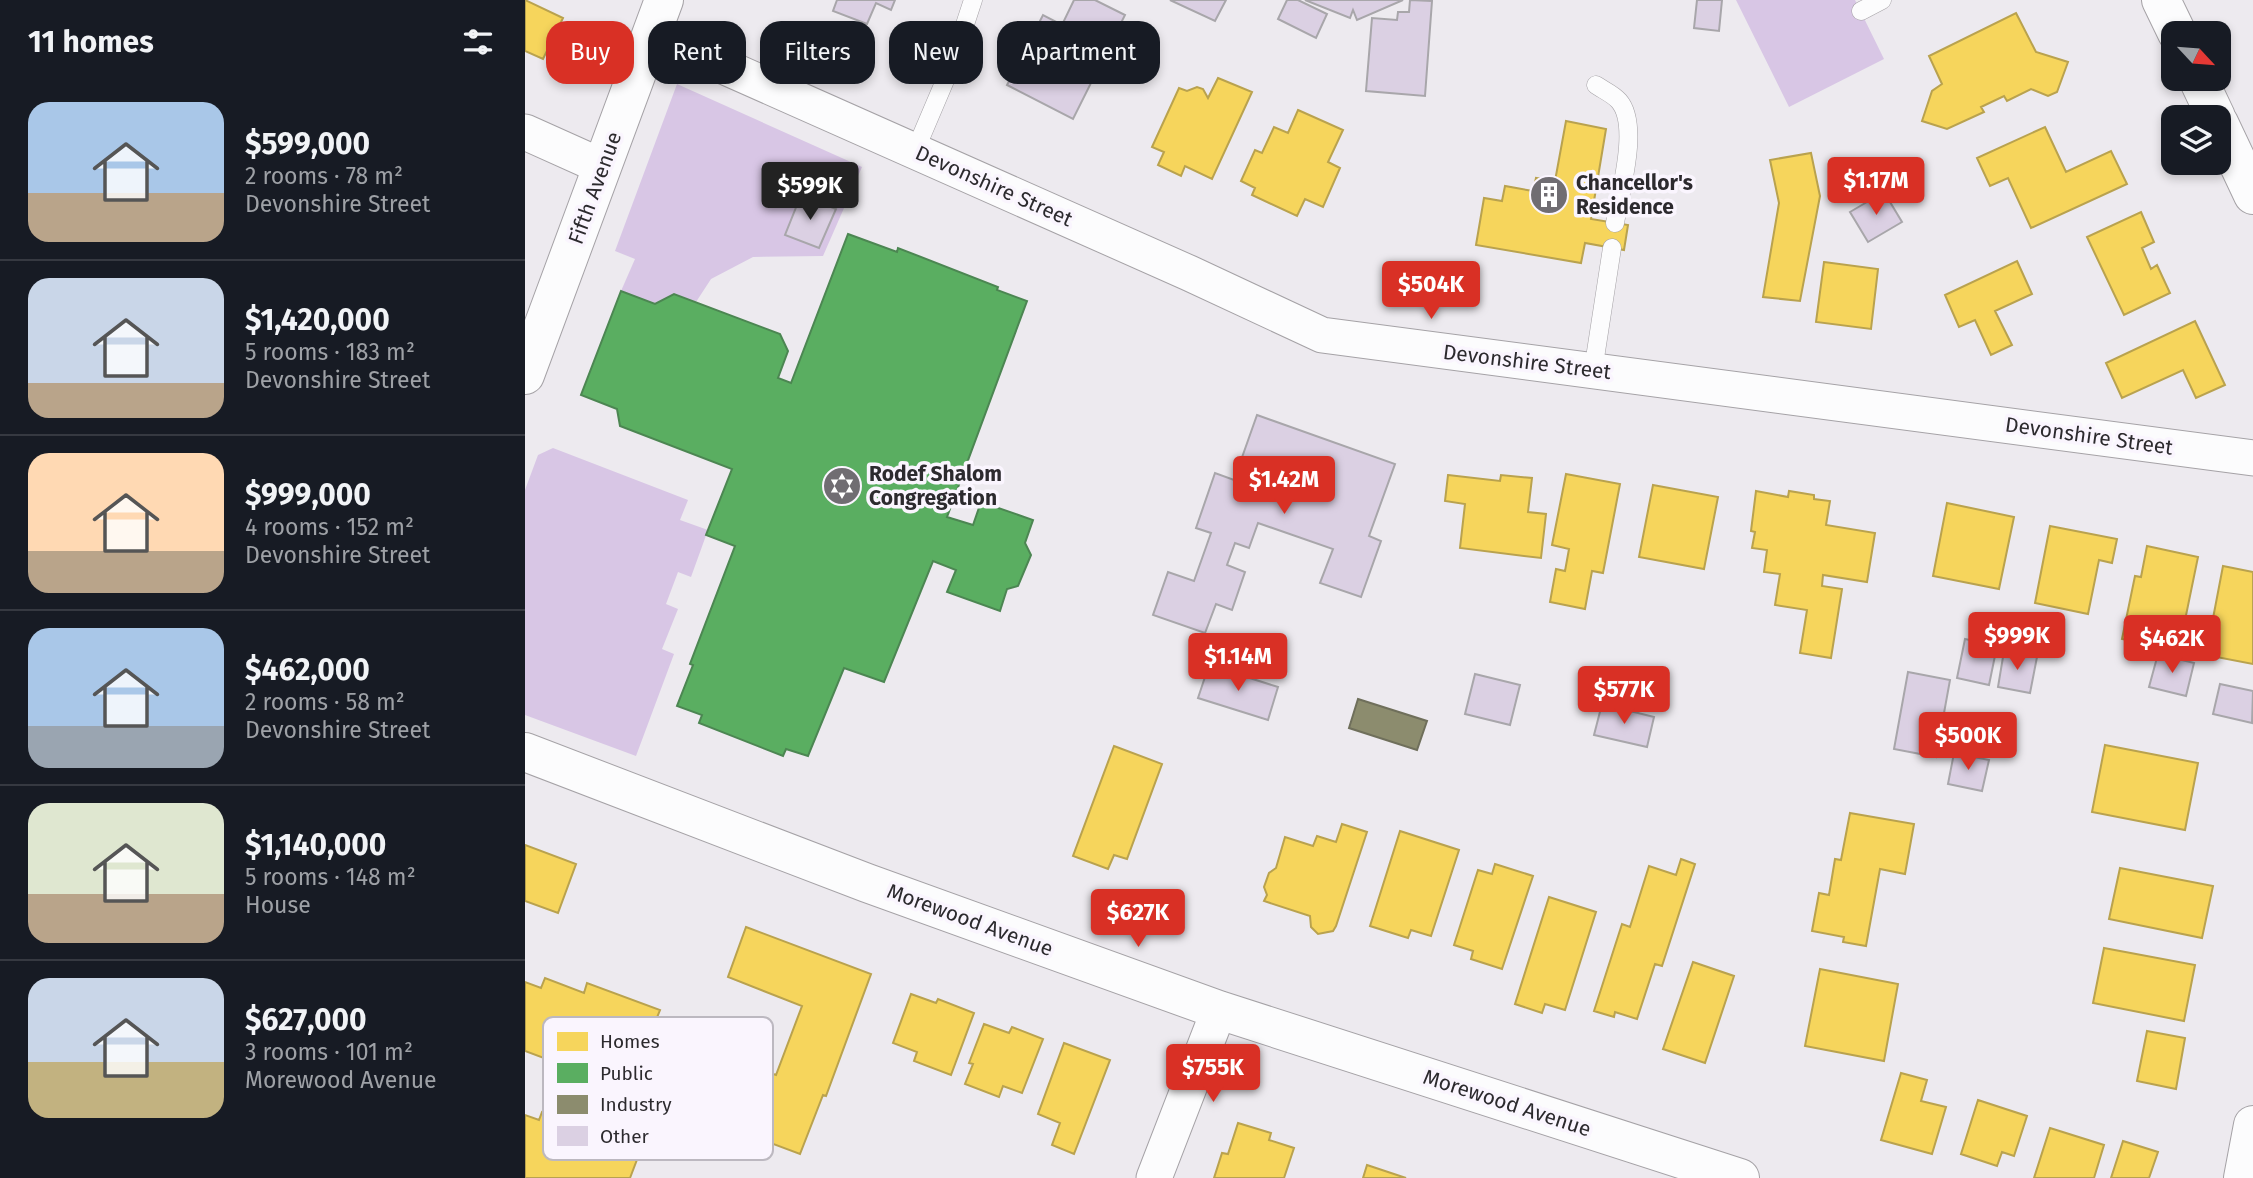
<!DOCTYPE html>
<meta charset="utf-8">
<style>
body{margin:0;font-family:"Fira Sans",sans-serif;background:#242831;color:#f1f3f6;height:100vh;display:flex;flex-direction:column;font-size:26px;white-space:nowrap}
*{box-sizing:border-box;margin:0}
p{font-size:23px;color:#9ea1a6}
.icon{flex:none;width:38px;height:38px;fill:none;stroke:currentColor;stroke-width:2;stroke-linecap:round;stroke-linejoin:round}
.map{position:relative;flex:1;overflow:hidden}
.details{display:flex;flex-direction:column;background:#171b24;width:525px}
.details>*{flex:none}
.hud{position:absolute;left:21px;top:21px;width:665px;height:63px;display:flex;gap:14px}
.needle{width:46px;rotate:116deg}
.buttons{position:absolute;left:1636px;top:21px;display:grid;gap:14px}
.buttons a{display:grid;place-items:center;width:70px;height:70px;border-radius:14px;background:#171b24;box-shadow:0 4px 10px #0003;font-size:35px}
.price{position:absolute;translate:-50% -60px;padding:0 16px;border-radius:7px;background:#d93025;color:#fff;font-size:23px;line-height:46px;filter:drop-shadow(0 2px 4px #0008)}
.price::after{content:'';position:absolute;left:50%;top:42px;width:21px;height:16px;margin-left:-10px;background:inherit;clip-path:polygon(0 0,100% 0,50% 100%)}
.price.current{background:#222;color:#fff}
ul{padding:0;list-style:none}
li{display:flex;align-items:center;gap:21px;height:175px;padding:0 28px}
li+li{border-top:2px solid #363941}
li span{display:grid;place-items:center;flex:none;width:196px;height:140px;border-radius:21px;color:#555}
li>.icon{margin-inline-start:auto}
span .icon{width:84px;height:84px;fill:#fffc;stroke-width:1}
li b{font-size:30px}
h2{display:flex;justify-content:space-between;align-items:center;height:84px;padding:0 28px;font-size:30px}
.pill{padding:0 24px;border-radius:21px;background:#171b24;box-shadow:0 4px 10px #0003;font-size:24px;line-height:63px}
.pill.current{background:#d93025;color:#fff}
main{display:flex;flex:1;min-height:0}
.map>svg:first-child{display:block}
.green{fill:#d8c6e5}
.homes{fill:#f6d55c;stroke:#b9a24e;stroke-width:2}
.public{fill:#5aae61;stroke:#4c8652;stroke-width:2}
.industry{fill:#8c8c6e;stroke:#6f6f5b;stroke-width:2}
.building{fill:#dbd0e3;stroke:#a8a6aa;stroke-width:2}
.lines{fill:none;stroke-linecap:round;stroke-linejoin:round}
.lane-casing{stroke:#a5a2a6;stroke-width:19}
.street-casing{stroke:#a5a2a6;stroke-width:37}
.secondary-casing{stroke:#a5a2a6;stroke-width:40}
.highway-casing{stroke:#a5a2a6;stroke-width:40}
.lane{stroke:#fcfcfd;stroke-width:18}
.street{stroke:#fcfcfd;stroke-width:35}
.secondary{stroke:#fcfcfd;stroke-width:38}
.highway{stroke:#fcfcfd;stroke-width:38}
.labels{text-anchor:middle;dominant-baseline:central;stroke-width:7;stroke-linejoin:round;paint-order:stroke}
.poi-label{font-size:21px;font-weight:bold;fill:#2c2a2e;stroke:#faf5fe;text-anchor:start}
.street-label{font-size:21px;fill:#2c2a2e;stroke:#faf5fe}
.key{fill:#faf5fe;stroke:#bcb8c0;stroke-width:2}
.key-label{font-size:19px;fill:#2c2a2e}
</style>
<main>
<section class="details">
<h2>11 homes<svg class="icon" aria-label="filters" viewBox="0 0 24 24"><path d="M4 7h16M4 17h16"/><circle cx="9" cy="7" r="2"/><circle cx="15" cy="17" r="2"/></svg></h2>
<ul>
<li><span style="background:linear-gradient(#a9c7e8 65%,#b9a48a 0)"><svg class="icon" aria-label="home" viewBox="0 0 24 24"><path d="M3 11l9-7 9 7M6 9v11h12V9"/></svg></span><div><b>$599,000</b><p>2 rooms · 78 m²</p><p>Devonshire Street</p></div></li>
<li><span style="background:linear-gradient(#c9d6e8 75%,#b9a48a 0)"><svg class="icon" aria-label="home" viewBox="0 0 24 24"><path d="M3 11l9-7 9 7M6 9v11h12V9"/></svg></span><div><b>$1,420,000</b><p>5 rooms · 183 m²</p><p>Devonshire Street</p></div></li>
<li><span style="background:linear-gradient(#ffd9b3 70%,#b9a48a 0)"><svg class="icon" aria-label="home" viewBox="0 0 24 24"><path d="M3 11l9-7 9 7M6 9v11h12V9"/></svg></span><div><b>$999,000</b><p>4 rooms · 152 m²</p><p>Devonshire Street</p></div></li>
<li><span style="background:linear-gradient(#a9c7e8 70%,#9aa5b1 0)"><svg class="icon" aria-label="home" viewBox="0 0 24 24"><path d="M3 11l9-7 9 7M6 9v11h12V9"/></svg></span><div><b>$462,000</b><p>2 rooms · 58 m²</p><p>Devonshire Street</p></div></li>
<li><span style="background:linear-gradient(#dfe7d0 65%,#b9a48a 0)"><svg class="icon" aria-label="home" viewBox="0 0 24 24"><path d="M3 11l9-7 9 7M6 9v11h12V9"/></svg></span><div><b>$1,140,000</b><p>5 rooms · 148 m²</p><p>House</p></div></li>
<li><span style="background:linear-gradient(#c9d6e8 60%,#c2b280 0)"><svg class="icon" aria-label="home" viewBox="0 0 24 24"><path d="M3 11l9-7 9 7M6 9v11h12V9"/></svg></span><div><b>$627,000</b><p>3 rooms · 101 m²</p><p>Morewood Avenue</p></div></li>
</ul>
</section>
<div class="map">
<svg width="1728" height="1178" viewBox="0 0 1728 1178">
<rect width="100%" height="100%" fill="#edeaef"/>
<path class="green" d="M1211,0H1330L1359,59L1264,107Z
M152,84L337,167L298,256L228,257L186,279L171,302L149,294L130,304L96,291L110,259L90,251Z
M28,448L163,500L155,520L183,530L166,577L153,572L141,604L153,609L137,649L149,654L111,756L0,715V490L13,455Z"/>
<path class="homes" d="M0,0L38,18L18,59L0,51Z
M1491,13L1511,52L1543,62L1532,92L1523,96L1506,89L1482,101L1479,96L1456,107L1459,112L1422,129L1397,121L1407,91L1417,84L1404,56Z
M693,78L727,92L687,179L660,166L656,176L633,165L639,152L627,147L654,88L662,91L672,87L678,89L683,98Z
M773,110L818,130L803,162L815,168L798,207L780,199L772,216L727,195L730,188L716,181L730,150L737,153L749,127L763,133Z
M1041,121L1081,129L1066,219L1103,225L1099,250L1060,243L1056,263L951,245L959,198L977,201L980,186L1008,191L1011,178L1030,181Z
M1520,127L1541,172L1586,151L1602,184L1506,228L1483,178L1465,186L1452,158Z
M1286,153L1295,196L1275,301L1238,297L1254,203L1245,160Z
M1616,212L1629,242L1617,248L1626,269L1632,265L1645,293L1599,315L1562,237Z
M1492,261L1507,294L1470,311L1487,345L1466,355L1450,320L1434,327L1420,295Z
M1299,262L1353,269L1346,329L1291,322Z
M1670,321L1700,385L1671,398L1658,370L1597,398L1581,363Z
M1041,474L1095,484L1078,573L1067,571L1060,609L1025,602L1031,569L1040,571L1044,549L1027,545Z
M923,475L975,481L976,475L1007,478L1003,512L1021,514L1016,558L935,548L940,504L920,501Z
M1128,485L1193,497L1179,569L1114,557Z
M1231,491L1263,497L1264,491L1289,495V499L1305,501L1301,525L1350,533L1342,582L1298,575L1297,586L1317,589L1306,658L1275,653L1282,610L1250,605L1255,574L1239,572L1242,550L1227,548L1230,532L1226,531Z
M1422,503L1489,517L1474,589L1408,576Z
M1525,526L1592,539L1587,563L1574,560L1563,614L1510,603Z
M1622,546L1673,557L1659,625L1638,620L1632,646L1597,639L1610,576L1616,577Z
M1698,566L1728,572V664L1681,655Z
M1580,745L1673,763L1660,830L1567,812Z
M589,746L637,764L602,859L589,855L583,869L548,856Z
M1325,813L1389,824L1380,874L1355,869L1341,946L1318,942L1319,937L1287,931L1294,893L1304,895L1310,859L1316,860Z
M817,824L842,832L811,926L808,931L793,934L786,927L785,916L739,901L742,895L739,887L744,873L751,868L760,837L788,846L792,836L811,842Z
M875,831L934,850L906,936L886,930L883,938L845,926Z
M0,845L51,864L33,913L0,901Z
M1156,859L1170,864L1137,966L1130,964L1112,1019L1090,1012L1089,1017L1069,1011L1097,924L1105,927L1124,866L1151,875Z
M970,864L1008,876L977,969L946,959L948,951L929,945L953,870L967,874Z
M1595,868L1688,886L1677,938L1584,919Z
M1024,897L1071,912L1040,1010L1020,1004L1017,1013L990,1004Z
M221,927L346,974L301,1096L298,1095L275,1154L0,1051V982L16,988L20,978L59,993L62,983L135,1010L131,1020L169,1034L165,1044L251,1075L277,1006L203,977Z
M1579,948L1670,965L1659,1021L1568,1003Z
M1168,962L1209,976L1180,1063L1138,1049Z
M1295,969L1373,984L1359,1061L1280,1046Z
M386,994L411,1003L413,999L449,1013L426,1075L389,1061L392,1052L368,1043Z
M459,1024L484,1033L487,1027L518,1039L497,1093L478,1086L474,1097L440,1084L448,1064L444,1063Z
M1622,1031L1660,1038L1651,1089L1612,1081Z
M539,1043L585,1060L549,1154L527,1145L535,1123L513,1114Z
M1376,1073L1402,1080L1396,1101L1421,1107L1407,1154L1356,1140Z
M1453,1100L1502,1116L1489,1156L1477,1152L1472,1166L1436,1154Z
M17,1112L116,1149L105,1178H0V1115L14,1120Z
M713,1123L746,1133L744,1140L769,1148L759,1178H689L697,1153L703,1154Z
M1525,1128L1579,1145L1569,1178H1509Z
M1598,1141L1633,1152L1624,1178H1586Z
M842,1165L881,1178H838Z"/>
<path class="public" d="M323,234L372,252L373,248L473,287L472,290L502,301L422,517L448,525L456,502L508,520L500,543L506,555L493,586L482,589L475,611L422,592L431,570L408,561L359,682L319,668L283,756L261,749L258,756L174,723L177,715L152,706L168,665L165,664L210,546L181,535L207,469L95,426L92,409L56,395L96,291L130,304L149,294L255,334L263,351L253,378L266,383Z"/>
<path class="industry" d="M833,699L902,721L892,750L824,728Z"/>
<path class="building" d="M312,0H370L366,10L351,3L342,24L308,11Z
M549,0H570L600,15L548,119L482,85L518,15L537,25Z
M645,0H701L690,21Z
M762,0H773L802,14L791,38L753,19Z
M780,0H878L832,20L828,10L825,18Z
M885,0L907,1L900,96L841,91L847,18L872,20L873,12H884Z
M1172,0H1197L1194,31L1169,28Z
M1359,192L1377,222L1343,242L1325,212Z
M276,195L311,209L294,248L260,235Z
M732,415L870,464L844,536L856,541L836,597L795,583L808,549L733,523L724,548L710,543L702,565L720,572L707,610L691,604L680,633L628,615L643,572L669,581L686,533L671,528L690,473L709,480Z
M1440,639L1472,646L1464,685L1432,678Z
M1479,651L1512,657L1505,693L1473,687Z
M1633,654L1669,663L1661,696L1624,687Z
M684,665L753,687L743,720L673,698Z
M1383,672L1425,680L1411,757L1369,749Z
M950,674L995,685L985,725L940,714Z
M1695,684L1728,691L1727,723L1688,714Z
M1077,704L1129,717L1122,747L1069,735Z
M1429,753L1464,760L1457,791L1423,784Z"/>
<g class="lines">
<defs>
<path id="lane" d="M1336,11L1357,0
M1071,85C1078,90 1088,94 1094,101C1115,125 1095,193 1090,223
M390,151L427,64L448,0
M1068,371L1087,248"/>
<path id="street" d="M126,34L664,273L797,335L1728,458
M0,132L78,167
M629,1178L694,1010"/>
<path id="secondary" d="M1636,0L1652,33
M1673,79L1691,117
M1694,123L1728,195
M0,752L342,883L694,1010L1215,1178
M1718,1178L1728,1125"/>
<path id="highway" d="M0,375L139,0"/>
</defs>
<use href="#lane" class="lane-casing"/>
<use href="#street" class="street-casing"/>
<use href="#secondary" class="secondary-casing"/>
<use href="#highway" class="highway-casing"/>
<use href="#lane" class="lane"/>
<use href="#street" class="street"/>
<use href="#secondary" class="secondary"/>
<use href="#highway" class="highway"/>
</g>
<defs>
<symbol id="building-disc" viewBox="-11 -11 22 22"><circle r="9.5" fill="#706d72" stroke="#faf5fe"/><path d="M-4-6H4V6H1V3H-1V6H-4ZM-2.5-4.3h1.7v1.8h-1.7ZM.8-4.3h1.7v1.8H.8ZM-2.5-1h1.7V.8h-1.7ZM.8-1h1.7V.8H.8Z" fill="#fff"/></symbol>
<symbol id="synagogue-disc" viewBox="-11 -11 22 22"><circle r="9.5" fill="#706d72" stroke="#faf5fe"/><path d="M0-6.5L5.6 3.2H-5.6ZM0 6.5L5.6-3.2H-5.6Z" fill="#fff"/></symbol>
</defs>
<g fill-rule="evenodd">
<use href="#building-disc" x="1002" y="173" width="44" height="44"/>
<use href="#synagogue-disc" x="295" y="464" width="44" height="44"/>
</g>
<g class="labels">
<g class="poi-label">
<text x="1051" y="183">Chancellor's<tspan x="1051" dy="24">Residence</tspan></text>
<text x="344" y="474">Rodef Shalom<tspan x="344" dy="24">Congregation</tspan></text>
</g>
<g class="street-label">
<text transform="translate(469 186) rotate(24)">Devonshire Street</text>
<text transform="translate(70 188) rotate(-70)">Fifth Avenue</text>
<text transform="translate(1002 362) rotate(7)">Devonshire Street</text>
<text transform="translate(1564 436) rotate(8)">Devonshire Street</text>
<text transform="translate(445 920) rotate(20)">Morewood Avenue</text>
<text transform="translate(982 1103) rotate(18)">Morewood Avenue</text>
</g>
</g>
<rect x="18" y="1017" width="230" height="143" rx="10" class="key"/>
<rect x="32" y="1032" width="31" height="19" fill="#f6d55c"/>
<rect x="32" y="1063" width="31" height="20" fill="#5aae61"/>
<rect x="32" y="1095" width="31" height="19" fill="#8c8c6e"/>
<rect x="32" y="1126" width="31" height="20" fill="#dbd0e3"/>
<g class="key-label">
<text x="75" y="1048">Homes</text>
<text x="75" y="1080">Public</text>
<text x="75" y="1111">Industry</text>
<text x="75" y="1143">Other</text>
</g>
</svg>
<div class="buttons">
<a><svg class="needle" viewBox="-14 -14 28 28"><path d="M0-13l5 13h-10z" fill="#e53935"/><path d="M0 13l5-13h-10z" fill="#9ea1a6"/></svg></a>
<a><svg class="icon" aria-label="layers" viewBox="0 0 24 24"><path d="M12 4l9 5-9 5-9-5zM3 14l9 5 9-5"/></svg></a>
</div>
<b class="price" style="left:1351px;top:217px">$1.17M</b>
<b class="price current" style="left:285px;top:222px">$599K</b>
<b class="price" style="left:906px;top:321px">$504K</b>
<b class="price" style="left:759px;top:516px">$1.42M</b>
<b class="price" style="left:1492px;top:672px">$999K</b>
<b class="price" style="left:1647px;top:675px">$462K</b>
<b class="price" style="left:713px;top:693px">$1.14M</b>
<b class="price" style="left:1099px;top:726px">$577K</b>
<b class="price" style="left:1443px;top:772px">$500K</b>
<b class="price" style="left:613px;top:949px">$627K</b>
<b class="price" style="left:688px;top:1104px">$755K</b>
<div class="hud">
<a class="pill current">Buy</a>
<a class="pill">Rent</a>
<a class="pill">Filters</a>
<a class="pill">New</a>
<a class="pill">Apartment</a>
</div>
</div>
</main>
